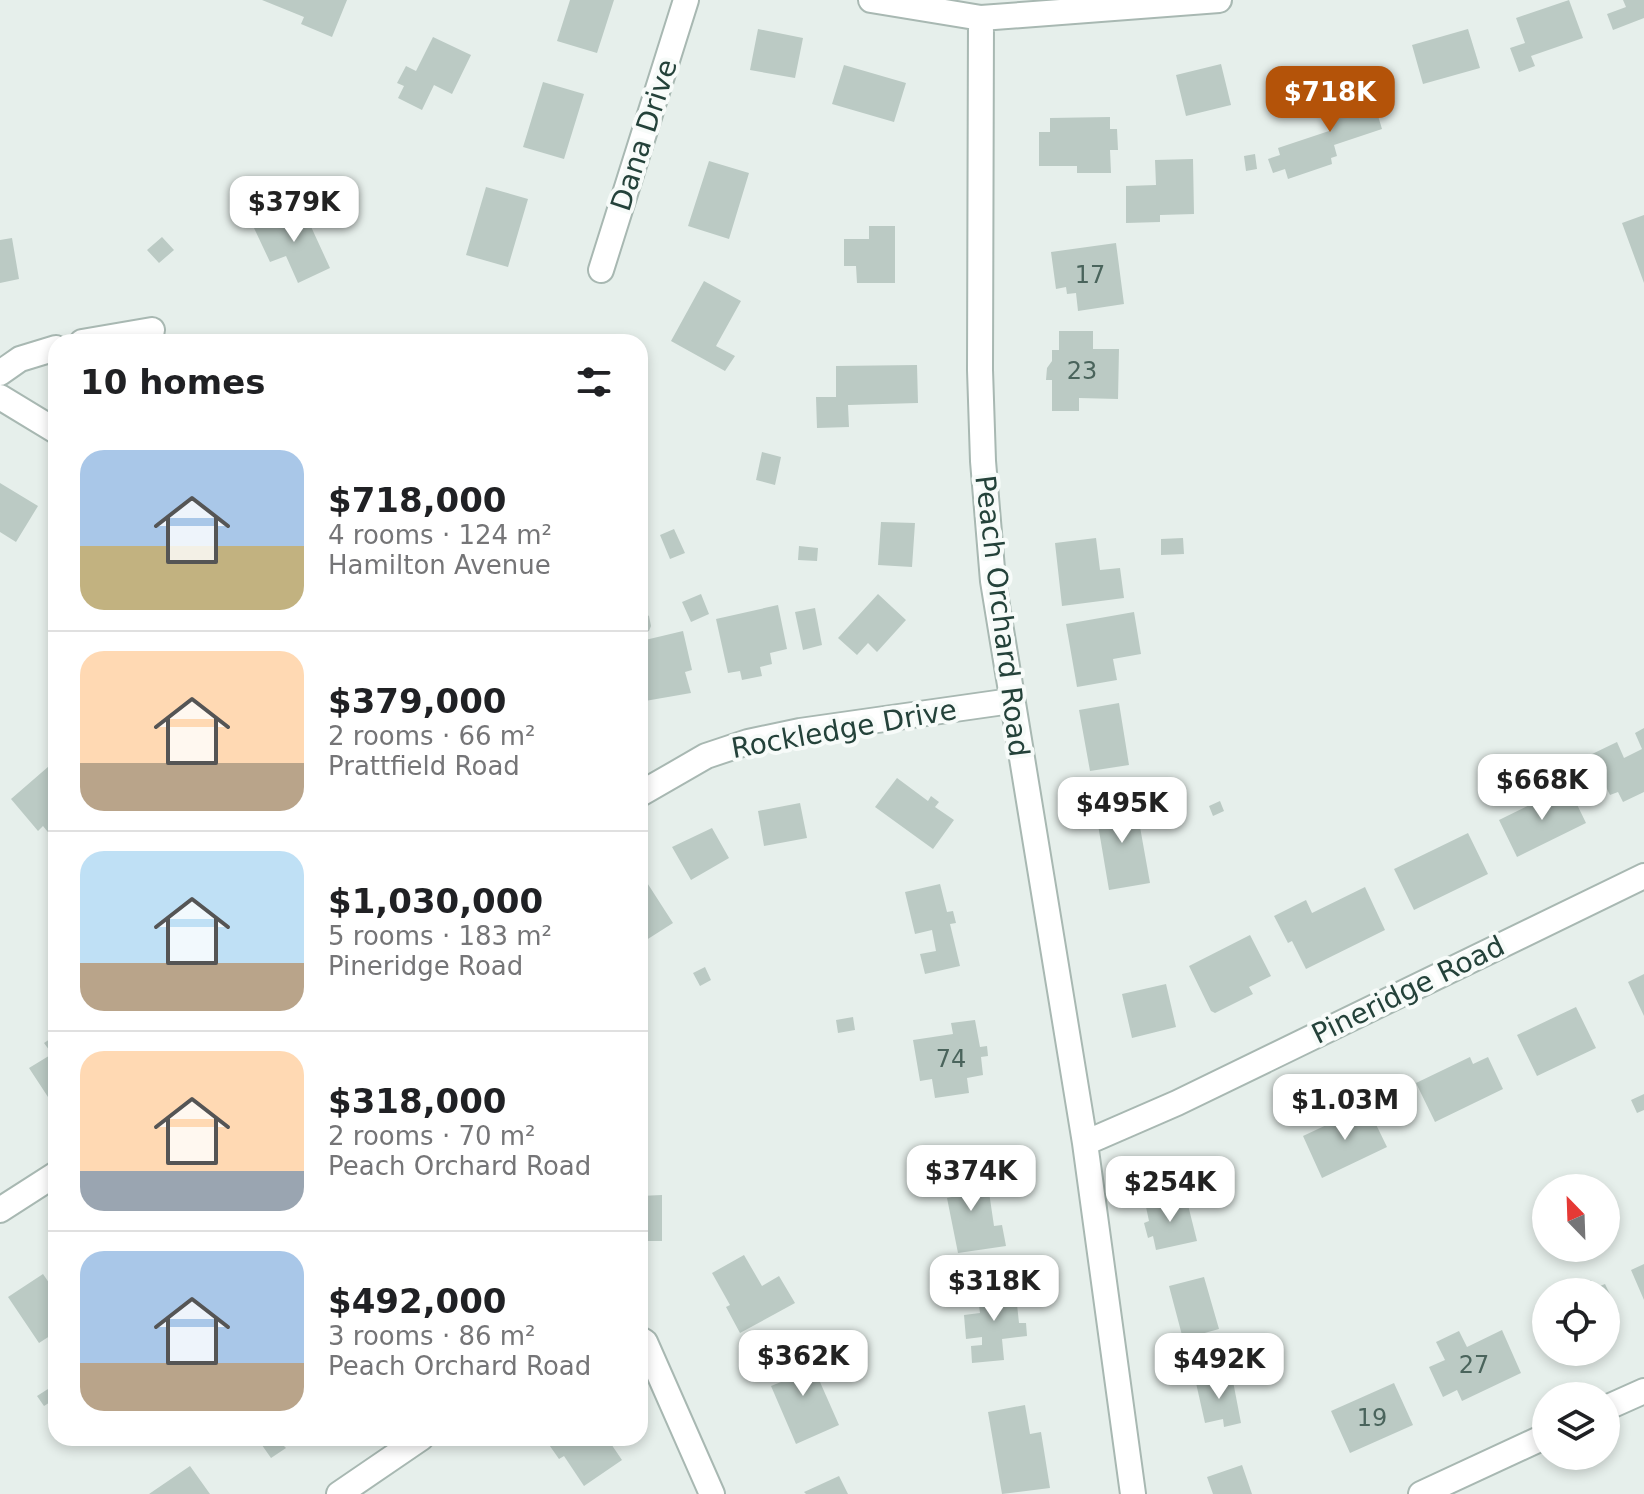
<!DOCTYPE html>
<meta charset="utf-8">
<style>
body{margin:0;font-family:"DejaVu Sans",sans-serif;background:#f6f6f6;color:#202124;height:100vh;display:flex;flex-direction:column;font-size:30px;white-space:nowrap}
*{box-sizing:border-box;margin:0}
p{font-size:26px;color:#757577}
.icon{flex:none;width:44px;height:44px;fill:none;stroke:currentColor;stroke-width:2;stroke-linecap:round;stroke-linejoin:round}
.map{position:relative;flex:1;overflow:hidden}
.panel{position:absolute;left:48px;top:334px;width:600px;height:1112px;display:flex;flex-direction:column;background:#fff;border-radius:24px;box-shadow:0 4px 12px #0003}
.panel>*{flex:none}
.needle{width:52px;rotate:337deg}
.tools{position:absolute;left:1532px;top:1174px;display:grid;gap:16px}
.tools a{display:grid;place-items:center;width:88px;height:88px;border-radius:50%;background:#fff;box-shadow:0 4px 12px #0003;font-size:40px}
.price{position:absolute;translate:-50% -68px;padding:0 18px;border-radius:16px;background:#fff;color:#222;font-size:26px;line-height:52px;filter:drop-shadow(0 2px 4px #0008)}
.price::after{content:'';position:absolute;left:50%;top:48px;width:24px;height:18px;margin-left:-12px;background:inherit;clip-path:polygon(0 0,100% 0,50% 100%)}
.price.current{background:#b45309;color:#fff}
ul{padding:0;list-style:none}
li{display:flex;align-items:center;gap:24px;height:200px;padding:0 32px}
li+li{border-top:2px solid #e0e0e0}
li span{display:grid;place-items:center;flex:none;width:224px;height:160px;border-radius:24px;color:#555}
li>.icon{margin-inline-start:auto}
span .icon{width:96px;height:96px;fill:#fffc;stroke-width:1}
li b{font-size:34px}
h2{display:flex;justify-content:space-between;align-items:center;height:96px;padding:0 32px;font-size:34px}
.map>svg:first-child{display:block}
.building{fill:#bbcac4}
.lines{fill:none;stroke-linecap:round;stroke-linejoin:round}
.street-casing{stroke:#a8b8b2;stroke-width:28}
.street{stroke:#fff;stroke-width:24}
.labels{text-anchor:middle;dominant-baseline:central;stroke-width:8;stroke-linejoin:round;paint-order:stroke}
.number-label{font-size:24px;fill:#4a645c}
.street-label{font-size:28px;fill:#24423a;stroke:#f7fbf9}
</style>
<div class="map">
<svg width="1644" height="1494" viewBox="0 0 1644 1494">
<rect width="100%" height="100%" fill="#e6efeb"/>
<path class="building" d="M262,0H347L332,37L301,24L304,17Z
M570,0H614L597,53L557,41Z
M1569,0L1583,38L1531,56L1535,66L1519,72L1510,48L1525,43L1516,18Z
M1623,0H1644V18L1613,30L1607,14L1626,7Z
M758,29L803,38L795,78L750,70Z
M1468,29L1480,68L1423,84L1412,45Z
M433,37L471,55L452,94L434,85L422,110L398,98L404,86L397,83L406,66L416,71Z
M1221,64L1231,105L1186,116L1176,75Z
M844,65L906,83L894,122L832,104Z
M543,82L584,94L564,159L523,147Z
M1369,86L1382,129L1334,145L1337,156L1331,158L1332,164L1288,179L1285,169L1273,173L1268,159L1280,155L1278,148L1329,131L1319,103Z
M1110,117V129H1117L1118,150H1110L1111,173H1077V166H1039V132H1050V118Z
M1255,154L1257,169L1246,171L1244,156Z
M1193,159L1194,214L1160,215V222L1126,223V186L1156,185L1155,160Z
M709,161L749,173L729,239L688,226Z
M486,187L528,199L508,267L466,255Z
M302,207L330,268L298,283L286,256L270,262L254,228Z
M1644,215V283L1622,223Z
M869,226H895V283H857L856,266H844V239H869Z
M162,237L174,250L159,263L147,250Z
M12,238L19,279L0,283V240Z
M1116,243L1124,304L1078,311L1076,293L1067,294L1066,287L1056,289L1051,252Z
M704,281L741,301L716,346L735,356L725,371L671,341Z
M1059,331H1093V349H1119L1118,399L1079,398V411H1052V380H1046L1047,368L1052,361V350H1059Z
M917,365L918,403L848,405L849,427L817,428L816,397H836V366Z
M762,452L781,457L775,485L756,480Z
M0,483L38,506L16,542L0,532Z
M881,522L915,523L912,567L878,565Z
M674,529L685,553L670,559L660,535Z
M1096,538L1100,570L1120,568L1124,598L1062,606L1055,543Z
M1183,538L1184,554L1161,555V539Z
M799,546L818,548L817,561L798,560Z
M701,594L709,614L691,622L682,602Z
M878,594L906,620L877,652L868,643L857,655L838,638Z
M778,605L787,649L770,653L772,664L760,667L762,676L742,680L740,671L728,673L716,619Z
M815,608L822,645L803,650L795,612Z
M642,611L649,616L651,626L649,631L640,634Z
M1134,612L1141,654L1113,659L1117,680L1077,687L1066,624Z
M683,631L692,670L685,672L691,693L645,701L640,682V655L645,654L641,641Z
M1119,703L1129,765L1090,771L1079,710Z
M1644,728V792L1623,802L1618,792L1610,795L1590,755L1617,742L1624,758L1642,749L1635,733Z
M56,760V842L43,826L38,831L11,799Z
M897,778L928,801L931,796L939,802L935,807L954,820L933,849L875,807Z
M1568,786L1586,823L1517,857L1499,820Z
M1135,799L1150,883L1109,890L1095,807Z
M1220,801L1224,811L1213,816L1209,806Z
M800,803L807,838L764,846L758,811Z
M712,828L729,858L691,880L672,847Z
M1468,833L1488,874L1414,910L1394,869Z
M644,878L673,923L640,944V880Z
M940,884L947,912L953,911L956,923L950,924L960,966L925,974L920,954L936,951L932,930L915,934L905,892Z
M1365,887L1385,930L1306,969L1292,941L1288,943L1274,916L1306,900L1312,913Z
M1250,935L1271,976L1249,987L1253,994L1215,1013L1211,1011L1189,966Z
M705,967L711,980L700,986L693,973Z
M1644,974V1016L1628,982Z
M1166,984L1176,1027L1132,1038L1122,994Z
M1576,1007L1596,1048L1537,1076L1517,1035Z
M853,1017L855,1030L838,1033L836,1020Z
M975,1020L980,1047L987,1046L988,1056L981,1057L983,1075L967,1078L969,1093L935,1098L932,1079L920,1081L913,1040L953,1034L951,1023Z
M56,1035V1092L48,1097L29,1068L52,1054L44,1043Z
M1470,1057L1473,1064L1488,1057L1503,1089L1435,1122L1416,1083Z
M1644,1094V1110L1637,1113L1631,1100Z
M1367,1106L1387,1147L1322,1178L1303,1136Z
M971,1166L975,1194L989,1192L994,1226L1002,1225L1006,1246L958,1253L947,1198L957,1196L956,1188L942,1190L939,1171Z
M662,1195V1241H640V1196Z
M1186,1197L1197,1241L1156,1250L1153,1236L1148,1238L1144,1223L1149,1221L1146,1207Z
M744,1255L762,1286L779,1276L795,1303L740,1333L726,1307L730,1305L712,1273Z
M1644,1264V1300L1631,1270Z
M43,1274L56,1293V1307L51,1310L56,1317V1332L39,1343L8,1297Z
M1204,1277L1219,1329L1183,1339L1169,1286Z
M1591,1280L1595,1288L1605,1284L1619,1313L1606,1319V1292H1581L1578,1286Z
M1015,1286L1019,1323H1026L1027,1336L1002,1339L1004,1360L972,1363L971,1346L982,1345V1337L966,1339L964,1315L980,1313L977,1290Z
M1546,1309V1343L1533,1315Z
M1502,1330L1521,1373L1462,1401L1457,1390L1443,1397L1429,1367L1445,1360L1436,1342L1459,1331L1467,1347Z
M805,1348L839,1425L796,1444L771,1386L781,1382L773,1363Z
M1232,1376L1241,1423L1224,1427L1223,1419L1205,1423L1196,1383Z
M1394,1383L1413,1425L1350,1453L1331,1411Z
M48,1389L55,1399L44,1406L37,1396Z
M1025,1405L1030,1434L1041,1432L1050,1488L1002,1494L988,1412Z
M257,1438H291L282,1444L286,1448L271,1458Z
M548,1438H607L622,1460L584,1486L564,1456L559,1459L545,1439Z
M1242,1465L1252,1494H1213L1207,1477Z
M190,1466L210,1494H149Z
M839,1476L848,1494H806L804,1492Z"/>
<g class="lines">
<defs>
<path id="street" d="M871,0L981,18L1219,0
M981,18L980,370L983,461L993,581L1085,1143L1133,1494
M601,270L686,0
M82,342L152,330
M0,373L20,359L56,348
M0,397L56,431
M640,794L706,756L748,742L800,731L1011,701
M1085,1143L1177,1103L1644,876
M0,1210L56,1174
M640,1339L645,1342L712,1494
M1606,1408L1644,1391
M339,1494L421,1438
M1421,1494L1546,1436"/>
</defs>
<use href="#street" class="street-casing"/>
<use href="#street" class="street"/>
</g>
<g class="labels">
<g class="number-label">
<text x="1090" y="275">17</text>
<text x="1082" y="371">23</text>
<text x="951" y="1059">74</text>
<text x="1474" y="1365">27</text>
<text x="1372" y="1418">19</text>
</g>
<g class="street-label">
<text transform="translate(644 135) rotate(-72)">Dana Drive</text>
<text transform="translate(1002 616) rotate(83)">Peach Orchard Road</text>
<text transform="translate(844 729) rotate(-10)">Rockledge Drive</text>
<text transform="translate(1408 990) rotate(-26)">Pineridge Road</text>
</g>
</g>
</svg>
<div class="tools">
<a><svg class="needle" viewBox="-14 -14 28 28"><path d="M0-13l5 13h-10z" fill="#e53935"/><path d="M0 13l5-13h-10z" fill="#757577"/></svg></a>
<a><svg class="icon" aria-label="locate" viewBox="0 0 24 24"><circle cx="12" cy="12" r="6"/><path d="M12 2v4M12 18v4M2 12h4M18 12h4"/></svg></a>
<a><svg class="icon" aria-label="layers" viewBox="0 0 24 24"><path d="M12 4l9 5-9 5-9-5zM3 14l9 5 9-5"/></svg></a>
</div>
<b class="price current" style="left:1330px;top:134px">$718K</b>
<b class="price" style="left:294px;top:244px">$379K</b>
<b class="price" style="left:1542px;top:822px">$668K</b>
<b class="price" style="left:1122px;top:845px">$495K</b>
<b class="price" style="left:1345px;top:1142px">$1.03M</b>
<b class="price" style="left:971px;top:1213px">$374K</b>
<b class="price" style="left:1170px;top:1224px">$254K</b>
<b class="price" style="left:994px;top:1323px">$318K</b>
<b class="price" style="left:803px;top:1398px">$362K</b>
<b class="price" style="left:1219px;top:1401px">$492K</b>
<section class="panel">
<h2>10 homes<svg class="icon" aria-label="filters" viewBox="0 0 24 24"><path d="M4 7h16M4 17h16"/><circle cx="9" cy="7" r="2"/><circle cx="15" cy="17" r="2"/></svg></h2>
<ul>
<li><span style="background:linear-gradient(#a9c7e8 60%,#c2b280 0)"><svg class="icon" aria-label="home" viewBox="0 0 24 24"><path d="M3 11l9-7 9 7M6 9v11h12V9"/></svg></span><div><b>$718,000</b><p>4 rooms · 124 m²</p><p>Hamilton Avenue</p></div></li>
<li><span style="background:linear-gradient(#ffd9b3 70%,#b9a48a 0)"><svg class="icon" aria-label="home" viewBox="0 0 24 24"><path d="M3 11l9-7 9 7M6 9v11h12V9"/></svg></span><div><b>$379,000</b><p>2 rooms · 66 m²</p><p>Prattfield Road</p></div></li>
<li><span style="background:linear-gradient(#bfe0f5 70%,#b9a48a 0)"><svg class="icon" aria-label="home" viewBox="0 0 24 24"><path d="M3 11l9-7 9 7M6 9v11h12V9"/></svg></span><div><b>$1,030,000</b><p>5 rooms · 183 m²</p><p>Pineridge Road</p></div></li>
<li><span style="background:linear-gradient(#ffd9b3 75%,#9aa5b1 0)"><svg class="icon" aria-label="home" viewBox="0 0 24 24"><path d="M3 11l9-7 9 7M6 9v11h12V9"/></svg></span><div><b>$318,000</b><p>2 rooms · 70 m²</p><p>Peach Orchard Road</p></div></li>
<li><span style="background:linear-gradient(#a9c7e8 70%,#b9a48a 0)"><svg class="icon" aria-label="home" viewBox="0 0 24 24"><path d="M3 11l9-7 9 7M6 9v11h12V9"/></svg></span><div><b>$492,000</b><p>3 rooms · 86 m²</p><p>Peach Orchard Road</p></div></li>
</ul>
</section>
</div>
